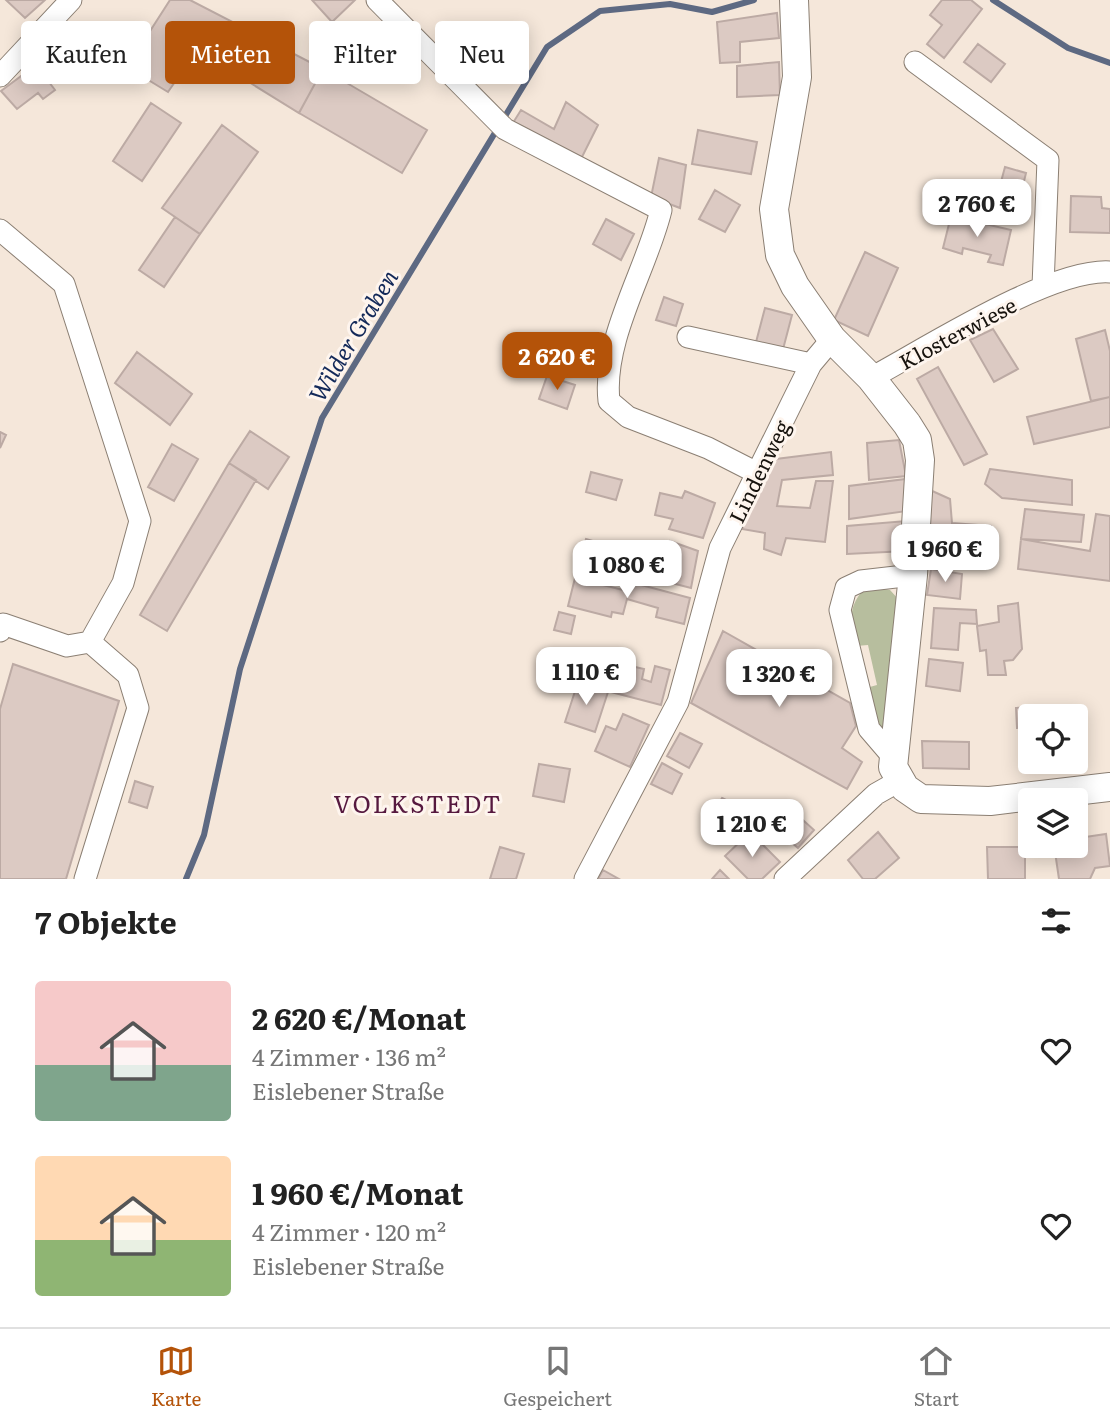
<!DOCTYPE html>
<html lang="de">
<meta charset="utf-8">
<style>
body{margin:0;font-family:Literata,serif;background:#f6f6f6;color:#222;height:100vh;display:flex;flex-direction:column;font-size:26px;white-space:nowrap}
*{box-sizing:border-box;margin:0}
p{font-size:23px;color:#767676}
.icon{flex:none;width:38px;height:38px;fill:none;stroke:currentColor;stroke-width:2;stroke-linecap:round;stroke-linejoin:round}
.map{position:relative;height:879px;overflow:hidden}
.details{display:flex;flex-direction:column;background:#fff;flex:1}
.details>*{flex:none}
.top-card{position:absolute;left:21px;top:21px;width:700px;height:63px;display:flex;gap:14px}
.buttons{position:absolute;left:1018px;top:704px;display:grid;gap:14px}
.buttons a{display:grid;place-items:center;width:70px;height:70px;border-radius:7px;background:#fff;box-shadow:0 4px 18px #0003;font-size:35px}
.price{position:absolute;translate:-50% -60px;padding:0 16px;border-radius:14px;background:#fff;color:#222;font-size:23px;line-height:46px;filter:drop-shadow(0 2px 4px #0008)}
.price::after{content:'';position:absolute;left:50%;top:42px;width:21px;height:16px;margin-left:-10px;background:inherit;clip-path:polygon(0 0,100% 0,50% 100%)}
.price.current{background:#b45309;color:#fff}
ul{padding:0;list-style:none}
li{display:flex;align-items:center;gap:21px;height:175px;padding:0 35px}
li span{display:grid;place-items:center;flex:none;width:196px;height:140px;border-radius:7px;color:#555}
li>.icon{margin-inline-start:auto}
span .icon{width:84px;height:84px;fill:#fffc;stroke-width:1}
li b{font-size:30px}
h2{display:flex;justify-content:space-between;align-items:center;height:84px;padding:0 35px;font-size:30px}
.chip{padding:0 24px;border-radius:7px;background:#fff;box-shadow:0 4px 18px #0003;font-size:24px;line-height:63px}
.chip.current{background:#b45309;color:#fff}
.tab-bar{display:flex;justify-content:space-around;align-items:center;height:98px;border-top:2px solid #e0e0e0;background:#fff;font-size:19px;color:#767676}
.tab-bar a{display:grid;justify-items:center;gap:4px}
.tab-bar .current{color:#b45309}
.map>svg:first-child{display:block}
.green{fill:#b7be9e}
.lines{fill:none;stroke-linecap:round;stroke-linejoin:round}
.stream{stroke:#5d6982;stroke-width:6}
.building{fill:#dccac3;stroke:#bcaaa4;stroke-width:2}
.minor-casing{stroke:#8b7f73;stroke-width:23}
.major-casing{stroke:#8b7f73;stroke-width:30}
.minor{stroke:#fff;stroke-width:21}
.major{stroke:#fff;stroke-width:28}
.labels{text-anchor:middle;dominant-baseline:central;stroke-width:6;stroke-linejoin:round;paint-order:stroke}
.street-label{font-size:21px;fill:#17130e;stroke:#fef5ee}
.water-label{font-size:23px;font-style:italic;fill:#132959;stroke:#fef5ee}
.quarter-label{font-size:24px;letter-spacing:2px;fill:#56193f;stroke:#fef5ee}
</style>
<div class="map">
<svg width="1110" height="879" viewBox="0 0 1110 879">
<rect width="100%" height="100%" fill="#f5e7da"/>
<path class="green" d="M879,588L890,590L900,601L889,731L879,730L866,688L877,685L868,645L856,646C851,622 847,609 863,590Z"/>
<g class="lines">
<path class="stream" d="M993,0L1068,48L1110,63
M186,879L204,835L240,669L322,418L547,47L600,11L670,4L712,12L754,0"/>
</g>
<path class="building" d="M6,0H45L25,18Z
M170,0H190L323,69L299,113L197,50L168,92L127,67Z
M312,0H355L332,22Z
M942,0H971L982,9L944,58L927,44L942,25L930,15Z
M777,13L779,38L740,42V62L720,63L717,22Z
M978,44L1005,64L991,82L964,62Z
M779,62L780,95L737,97V66Z
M36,65L55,90L43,99L38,93L17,109L1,91Z
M323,69L427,130L402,173L299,113Z
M566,102L598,125L580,161L511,126L521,110L554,129Z
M151,103L181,123L142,181L113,161Z
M222,125L258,152L200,234L162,208Z
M698,130L757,142L751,174L692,164Z
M659,158L686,165L680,208L651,197Z
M1005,167L1026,173L1017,210L995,204Z
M715,190L740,205L725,232L699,219Z
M1071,196L1101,197L1102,208L1110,209V233L1070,232Z
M951,216L1011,230L1003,265L988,262L991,255L963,248L962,254L943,248Z
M175,217L200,234L164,287L139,270Z
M606,219L634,234L621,260L593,244Z
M865,252L898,268L868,336L834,320Z
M664,297L683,304L676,326L656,320Z
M765,308L792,315L782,353L755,346Z
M993,329L1018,369L994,382L970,340Z
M1105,330L1110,351V397L1091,401L1076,339Z
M137,352L192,394L170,425L115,383Z
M938,367L987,454L964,465L917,379Z
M547,376L575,385L567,409L539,399Z
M1110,397V427L1034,444L1027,417Z
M250,431L289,457L268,489L229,463Z
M0,432L6,435L0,448Z
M899,440L906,476L869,480L867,443Z
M172,444L198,459L174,501L148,487Z
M831,452L833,475L782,480L777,506L810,508L816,481H833L825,542L786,538L781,555L764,549L765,533L742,529L755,487L776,459Z
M229,463L256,480L167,631L140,615Z
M990,469L1072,480V505L1002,498L985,484Z
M591,472L622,480L616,500L586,492Z
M906,479L907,511L849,519V486Z
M930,490L950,499L952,523L991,526V558L968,560V547L930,548Z
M685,491L715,503L703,538L669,529L673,519L655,515L660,493L682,498Z
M1025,509L1084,515L1081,542L1021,539Z
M1096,514L1110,516V581L1018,569L1021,539L1090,551Z
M906,521V551L847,554V526Z
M586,539L619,549L613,567L581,557Z
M670,541L698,551L691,588L656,579L654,584L639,580L646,547L666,551Z
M931,569L962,574L960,599L927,595Z
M575,578L627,591L630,582L690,598L684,624L656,617L658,608L627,599L623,614L612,612L611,617L568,606Z
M1018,603L1022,649L1013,660L1004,661L1006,675H988L986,650L980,651L977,626L999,622L998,606Z
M934,608L976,610L977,624L960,623L958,650L931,648Z
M559,612L575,616L571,634L554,630Z
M723,631L850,703L856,726L842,748L862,762L847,789L691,703Z
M929,659L963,663L960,691L926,686Z
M618,663L644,669L642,679L651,682L655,666L670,670L661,705L611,692Z
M13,664L119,701L66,879H0V709Z
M578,682L608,692L595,732L565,722Z
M1048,705L1049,716H1031V727L1017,728L1016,708Z
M623,714L649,725L630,767L595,751L606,726L616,730Z
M680,733L702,744L689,768L667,756Z
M1031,738V761H1061L1062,766L1021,769L1020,739Z
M922,741L969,742V769L923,768Z
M662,763L682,774L672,794L651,784Z
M539,764L570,769L564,802L533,796Z
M135,781L153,787L147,808L129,802Z
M722,798L740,807L725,836L707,826Z
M783,802L814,830L798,848L766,820Z
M1076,831L1079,838L1106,834L1110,866L1095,868L1090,879H1059L1054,845H1076Z
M878,832L899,858L875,879H863L848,860Z
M746,836L754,845L759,841L780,862L762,879H748L725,856Z
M500,847L524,854L516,879H490Z
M987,847H1025V879H988Z
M603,870L619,879H598Z
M720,870L729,879H712Z"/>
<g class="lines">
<defs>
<path id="minor" d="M377,0L505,129L661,210C647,269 602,339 609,401L628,417L708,448L757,473
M915,62L1048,160L1043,286
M0,76L71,0
M0,230L64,284L140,521L123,583L90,642L67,646L3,624L0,631
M688,337L811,364
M871,378C927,348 1051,268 1110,272
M893,757L869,729L840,610L846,588L861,581L913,575
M85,879L138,708L128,675L90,642
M585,879L678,702L720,548L811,364L832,339
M785,879L876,794L899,781"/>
<path id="major" d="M794,0L797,77L774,209L780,255L795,286L832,339L871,378L907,424L917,440L920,460L913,575L893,767L905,788L921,799L990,801L1110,787"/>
</defs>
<use href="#minor" class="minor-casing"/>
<use href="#major" class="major-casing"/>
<use href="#minor" class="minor"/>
<use href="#major" class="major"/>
</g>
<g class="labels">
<g class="street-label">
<text transform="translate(957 332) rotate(-28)">Klosterwiese</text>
<text transform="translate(758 471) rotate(-64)">Lindenweg</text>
</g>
<g class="water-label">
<text transform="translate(352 335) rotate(-59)">Wilder Graben</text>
</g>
<g class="quarter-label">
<text x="418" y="802">VOLKSTEDT</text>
</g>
</g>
</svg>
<div class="buttons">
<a><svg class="icon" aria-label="locate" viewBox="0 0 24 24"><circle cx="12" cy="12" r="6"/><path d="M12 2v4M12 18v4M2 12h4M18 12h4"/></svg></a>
<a><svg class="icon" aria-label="layers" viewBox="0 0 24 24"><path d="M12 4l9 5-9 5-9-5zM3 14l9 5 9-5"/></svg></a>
</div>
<b class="price" style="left:977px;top:239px">2 760 €</b>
<b class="price current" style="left:557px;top:392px">2 620 €</b>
<b class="price" style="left:945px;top:584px">1 960 €</b>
<b class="price" style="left:627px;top:600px">1 080 €</b>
<b class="price" style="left:586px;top:707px">1 110 €</b>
<b class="price" style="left:779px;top:709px">1 320 €</b>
<b class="price" style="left:752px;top:859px">1 210 €</b>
<div class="top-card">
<a class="chip">Kaufen</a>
<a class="chip current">Mieten</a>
<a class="chip">Filter</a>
<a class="chip">Neu</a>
</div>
</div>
<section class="details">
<h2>7 Objekte<svg class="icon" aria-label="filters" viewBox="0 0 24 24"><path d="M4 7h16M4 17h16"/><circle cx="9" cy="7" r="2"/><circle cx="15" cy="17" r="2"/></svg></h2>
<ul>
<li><span style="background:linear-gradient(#f6c9c9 60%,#7fa58c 0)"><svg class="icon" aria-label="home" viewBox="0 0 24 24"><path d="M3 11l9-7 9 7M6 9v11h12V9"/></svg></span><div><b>2 620 €/Monat</b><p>4 Zimmer · 136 m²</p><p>Eislebener Straße</p></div><svg class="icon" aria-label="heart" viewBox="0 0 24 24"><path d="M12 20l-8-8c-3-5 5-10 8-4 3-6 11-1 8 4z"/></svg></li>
<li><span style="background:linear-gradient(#ffd9b3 60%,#8fb573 0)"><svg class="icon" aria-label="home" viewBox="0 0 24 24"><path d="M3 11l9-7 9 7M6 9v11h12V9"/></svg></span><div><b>1 960 €/Monat</b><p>4 Zimmer · 120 m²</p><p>Eislebener Straße</p></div><svg class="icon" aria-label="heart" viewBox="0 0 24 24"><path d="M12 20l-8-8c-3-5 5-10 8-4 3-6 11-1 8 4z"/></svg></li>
</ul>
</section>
<nav class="tab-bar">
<a class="current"><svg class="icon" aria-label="map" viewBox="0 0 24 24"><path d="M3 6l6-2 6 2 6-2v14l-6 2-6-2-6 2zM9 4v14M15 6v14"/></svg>Karte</a>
<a><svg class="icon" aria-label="saved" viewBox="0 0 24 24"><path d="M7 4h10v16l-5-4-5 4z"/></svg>Gespeichert</a>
<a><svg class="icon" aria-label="home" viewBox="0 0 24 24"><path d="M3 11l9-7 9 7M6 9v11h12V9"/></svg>Start</a>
</nav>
